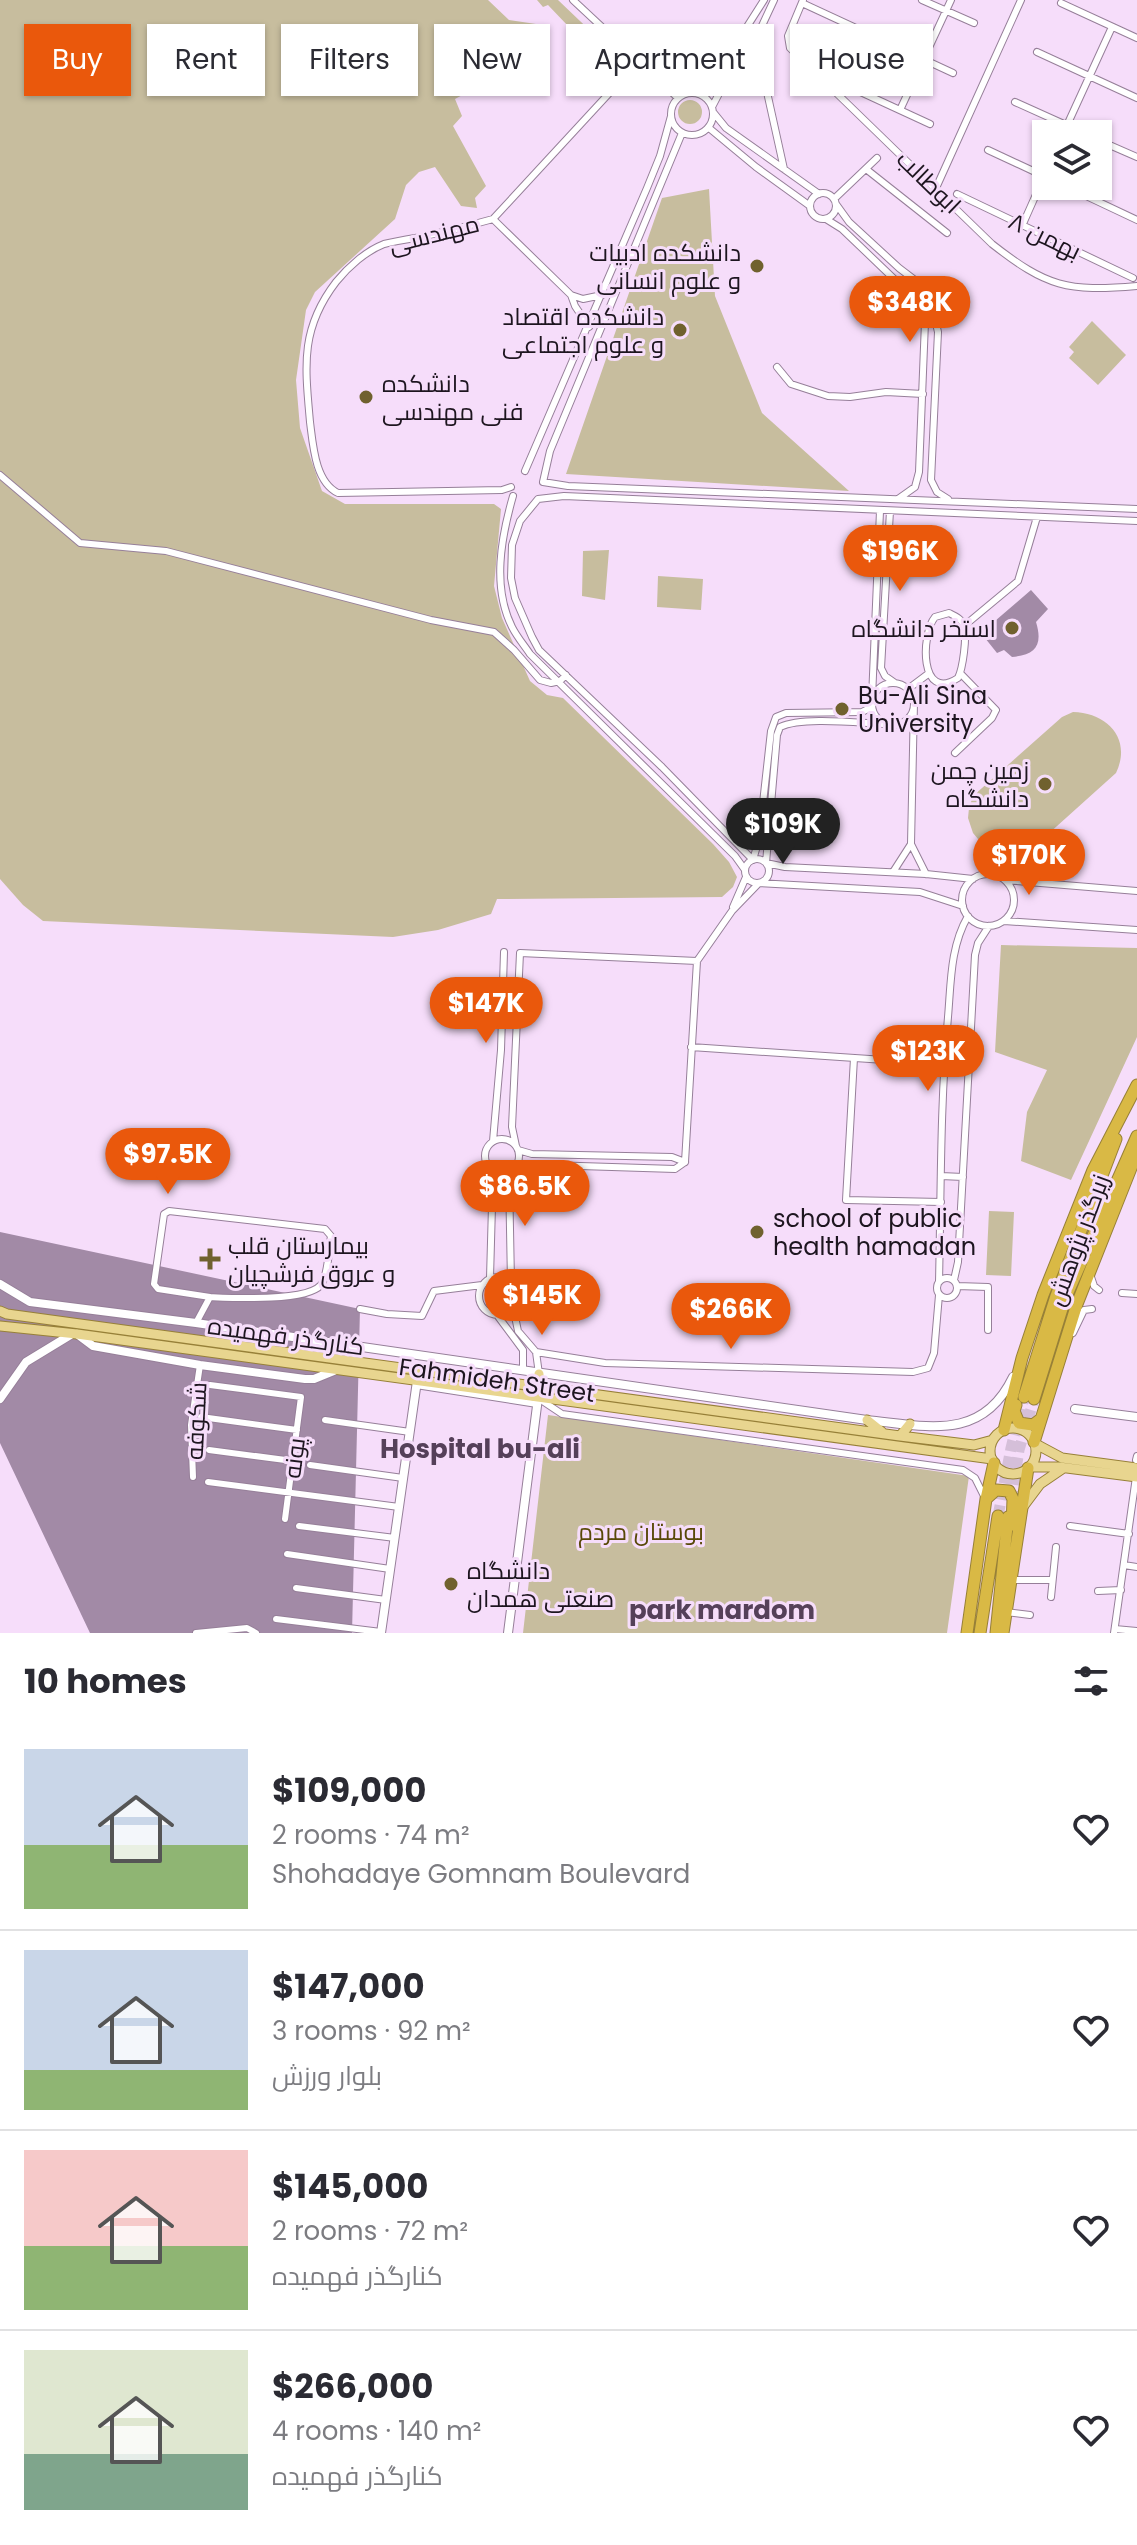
<!DOCTYPE html>
<meta charset="utf-8">
<style>
body{margin:0;font-family:Poppins,Cairo,sans-serif;background:#f2f2f3;color:#2b2b33;height:100vh;display:flex;flex-direction:column;font-size:30px;white-space:nowrap}
*{box-sizing:border-box;margin:0}
p{font-size:26px;color:#7c7c81}
.icon{flex:none;width:44px;height:44px;fill:none;stroke:currentColor;stroke-width:2;stroke-linecap:round;stroke-linejoin:round}
.map{position:relative;height:1633px;overflow:hidden}
.drawer{display:flex;flex-direction:column;background:#fff;flex:1}
.drawer>*{flex:none}
.banner{position:absolute;left:24px;top:24px;width:1090px;height:72px;display:flex;gap:16px}
.tools{position:absolute;left:1032px;top:120px;display:grid;gap:16px}
.tools a{display:grid;place-items:center;width:80px;height:80px;border-radius:0px;background:#fff;box-shadow:0 2px 6px #0004;font-size:40px}
.price{position:absolute;translate:-50% -68px;padding:0 18px;border-radius:28px;background:#ea580c;color:#fff;font-size:26px;line-height:52px;filter:drop-shadow(0 2px 4px #0008)}
.price::after{content:'';position:absolute;left:50%;top:48px;width:24px;height:18px;margin-left:-12px;background:inherit;clip-path:polygon(0 0,100% 0,50% 100%)}
.price.active{background:#222;color:#fff}
ul{padding:0;list-style:none}
li{display:flex;align-items:center;gap:24px;height:200px;padding:0 24px}
li+li{border-top:2px solid #e1e1e2}
li span{display:grid;place-items:center;flex:none;width:224px;height:160px;border-radius:0px;color:#555}
li>.icon{margin-inline-start:auto}
span .icon{width:96px;height:96px;fill:#fffc;stroke-width:1}
li b{font-size:34px}
h2{display:flex;justify-content:space-between;align-items:center;height:96px;padding:0 24px;font-size:34px}
.chip{padding:0 28px;border-radius:0px;background:#fff;box-shadow:0 2px 6px #0004;font-size:28px;line-height:72px}
.chip.active{background:#ea580c;color:#fff}
.map>svg:first-child{display:block}
.green{fill:#c7bd9e}
.water{fill:#a28aa6}
.lines{fill:none;stroke-linecap:round;stroke-linejoin:round}
.highway-tunnel{stroke:#d5bfd9;stroke-width:11;stroke-dasharray:11 5.5;stroke-linecap:butt}
.street-casing{stroke:#967f99;stroke-width:8}
.secondary-casing{stroke:#967f99;stroke-width:10}
.primary-casing{stroke:#978038;stroke-width:11}
.highway-casing{stroke:#978038;stroke-width:13}
.street{stroke:#fff;stroke-width:6}
.secondary{stroke:#fff;stroke-width:8}
.primary{stroke:#e8d58f;stroke-width:9}
.highway{stroke:#d9b945;stroke-width:11}
.poi-dot{fill:#70612e;stroke:#f6ddfa;stroke-width:3}
.labels{text-anchor:middle;dominant-baseline:central;stroke-width:6;stroke-linejoin:round;paint-order:stroke}
.street-label{font-size:24px;fill:#1d151f;stroke:#f6ddfa}
.poi-label{font-size:24px;fill:#1d151f;stroke:#f6ddfa;text-anchor:start}
.park-label{font-size:24px;fill:#584807;stroke:#f6ddfa}
.neighbourhood-label{font-size:26px;font-weight:bold;fill:#554059;stroke:#f6ddfa}
</style>
<div class="map">
<svg width="1137" height="1633" viewBox="0 0 1137 1633">
<rect width="100%" height="100%" fill="#f6ddfa"/>
<path class="green" d="M0,0H488L509,20L536,24L532,34L499,49L504,60L473,75L479,86L455,99L462,116L453,126L486,186L475,198L477,208L461,206L435,167L419,172L406,185L395,219L315,292L306,310L296,380L300,428L322,491L345,504H494L501,509L494,586L502,618L530,681L547,695L563,698L713,844L729,862L737,877L733,887L722,897L497,899L491,914L438,930L393,937L43,921L23,905L0,879Z
M537,0H558L623,62L620,76L605,85L593,66L597,62L588,47L582,48L569,27L548,5L543,7Z
M678 112a12 12 0 1 1 24 0a12 12 0 1 1-24 0Z
M709,189L715,296L762,413L849,491L566,474L662,198Z
M1092,321L1126,355L1098,385L1069,358L1074,352L1069,347Z
M609,550L605,600L582,596L583,551Z
M658,576L703,579L701,610L657,607Z
M1073,712C1108,713 1132,739 1116,773L1027,853L1014,858L997,855L983,845L973,833L968,818L969,808L973,796L1062,717Z
M1001,945L1137,948V1037L1071,1180L1021,1161L1027,1112L1047,1070L995,1052Z
M989,1211L1014,1212L1011,1276L986,1275Z
M548,1415L969,1476L947,1633H523Z"/>
<path class="water" d="M1031,590L1048,609L1036,622C1043,645 1036,655 1012,657L1004,650L997,653L981,633Z
M0,1232L360,1309L352,1633H90L0,1443Z"/>
<g class="lines">
<path class="highway-tunnel" d="M1011,1501L1019,1450L1034,1399
M998,1516L1011,1448L1024,1397"/>
<defs>
<path id="street" d="M573,0L678,98
M803,0L788,36L790,48L992,244C1047,287 1067,292 1137,286
M922,0L974,23
M802,3L953,73
M1061,3L1137,38
M760,30L763,74L784,169
M1037,52L1137,98
M831,88H852L930,124
M689,91L715,77L764,0
M671 114a21 21 0 1 1 42 0a21 21 0 1 1-42 0Z
M1015,102L1086,134
M712,107L726,80L760,30L774,0
M900,110L951,0
M713,112L726,128L819,194
M709,128L756,167L810,206
M682,133L550,451L543,482L568,486L1137,509
M1063,134L1112,27
M1098,140L1137,157
M988,150L1046,177
M866,169L947,233
M1065,186L1137,220
M936,188L1021,0
M810 206a13 13 0 1 1 26 0a13 13 0 1 1-26 0Z
M957,194L1133,278
M834,199L877,158
M836,204L849,222L899,268L920,284L930,298L938,332L931,480L937,492L948,499
M493,219L571,295
M826,219L842,229L915,299L923,310L925,322L919,472L915,487L898,499
M1022,226L1046,172
M589,327L575,306L571,295L583,299L602,295
M777,367L791,384L828,396L850,397L886,392L923,394
M525,471L647,188L660,156L671,116
M0,475L80,543L166,551L431,620L494,632L514,650L540,680L551,683L560,681L566,675
M511,487L502,490L338,493C315,482 313,445 310,422C305,366 300,329 336,282C348,267 366,251 384,244C396,241 409,239 421,237C445,232 469,226 493,219L638,62
M513,496C501,538 492,587 512,627C517,637 524,645 530,654L735,856L745,870
M890,511L881,668L885,676L895,683
M949,613C955,616 962,619 964,626C967,637 963,668 958,678C919,703 921,634 935,617Z
M964,626L1018,581L1037,517
M872 704a21 21 0 1 1 42 0a21 21 0 1 1-42 0Z
M908,689L928,674
M872,698L880,511
M914,703L911,844L926,874
M872,707L862,712L786,713L776,717L771,731L759,839L753,860L662,767L539,650L532,637L515,598L511,578L512,545L520,521L538,499L564,496L1137,521
M886,724C860,723 802,716 780,727L777,735L766,863L785,867L926,874L973,879
M955,753L992,718L996,710L961,674
M745 871a12 12 0 1 1 24 0a12 12 0 1 1-24 0Z
M893,872L911,844
M962 900a26 26 0 1 1 52 0a26 26 0 1 1-52 0Z
M1005,880L1137,891
M733,907L746,877
M1004,921L1137,930
M691,1047L944,1064
M945,1056L969,1058
M854,1058L846,1200L941,1202
M485 1156a17 17 0 1 1 34 0a17 17 0 1 1-34 0Z
M493,1141L501,1050L504,952
M516,1146L512,1127L520,953L697,961
M518,1150L532,1154L672,1157L685,1162
M685,1162L697,961L732,911L759,883L920,892L963,906
M517,1164L675,1169L685,1162
M941,1176L963,1177
M1091,1277L1094,1286L1099,1290
M479 1296a19 19 0 1 1 38 0a19 19 0 1 1-38 0Z
M937 1288a10 10 0 1 1 20 0a10 10 0 1 1-20 0Z
M490,1278L493,1170
M954,1280L958,1262L975,955L978,943L989,926
M511,1282L509,1176L515,1167
M939,1282C941,1194 940,1105 948,1017C951,983 950,947 968,916
M957,1286L988,1287V1330
M1122,1293L1137,1294
M513,1307L518,1331L536,1352L539,1374
M360,1309L387,1314L422,1316L434,1291L482,1285
M497,1315L523,1350V1371
M196,1323L210,1297C233,1298 306,1302 321,1285C328,1276 329,1248 331,1236L325,1229L169,1211L164,1214L154,1284L158,1289L210,1297
M1073,1333L1084,1310L1092,1309
M536,1352L605,1363L913,1372L928,1368L934,1353L939,1295
M210,1385L301,1397L285,1519
M416,1385L537,1404
M541,1400L562,1414L963,1470L975,1478L984,1496
M201,1417L297,1430
M325,1420L410,1432
M209,1450L293,1461
M1136,1460L1137,1456
M310,1465L403,1478
M193,1477L191,1425L200,1365
M208,1482L399,1507
M299,1526L395,1538
M1070,1526L1129,1534
M287,1554L390,1569
M1124,1565L1137,1567
M1010,1580H1052
M296,1588L386,1600
M1098,1591L1121,1590
M1051,1597L1056,1547
M1006,1612L1030,1615
M276,1619L381,1632
M1115,1629L1137,1631
M196,1633L247,1628L256,1633
M1114,1633L1136,1477"/>
<path id="secondary" d="M0,1284L30,1302L196,1323L867,1420C927,1426 982,1442 1013,1377
M77,1334L93,1346L200,1365L305,1379H314L336,1370
M0,1399L26,1362L72,1334
M1075,1409L1137,1417
M381,1633L417,1381
M508,1633L538,1398"/>
<path id="primary" d="M0,1311L7,1314L900,1436L974,1445L993,1440
M0,1326L77,1334L992,1459
M539,1386V1374
M867,1420L882,1432
M990 1451a23 23 0 1 1 46 0a23 23 0 1 1-46 0Z
M900,1436L910,1424
M1034,1443L1062,1458L1137,1468
M1029,1467H1059L1137,1477
M1022,1508L1040,1484L1062,1469"/>
<path id="highway" d="M1024,1397L1056,1296L1116,1139
M1034,1399L1065,1299L1137,1136
M1016,1405L1014,1411L1019,1423L1033,1425L1041,1419
M1004,1430L1022,1358L1043,1295L1093,1170L1137,1085
M1034,1442L1077,1304L1137,1153
M986,1499L996,1490L1009,1491L1013,1499L1012,1525
M967,1633L986,1499L994,1463
M980,1633L998,1516
M996,1633L1008,1517
M1003,1633L1028,1468"/>
</defs>
<use href="#street" class="street-casing"/>
<use href="#secondary" class="secondary-casing"/>
<use href="#primary" class="primary-casing"/>
<use href="#highway" class="highway-casing"/>
<use href="#street" class="street"/>
<use href="#secondary" class="secondary"/>
<use href="#primary" class="primary"/>
<use href="#highway" class="highway"/>
</g>
<g class="poi-dot">
<circle cx="757" cy="266" r="8"/>
<circle cx="680" cy="330" r="8"/>
<circle cx="366" cy="397" r="8"/>
<circle cx="1012" cy="628" r="8"/>
<circle cx="842" cy="709" r="8"/>
<circle cx="1045" cy="784" r="8"/>
<circle cx="757" cy="1232" r="8"/>
<path d="M206 1247h8v8h8v8h-8v8h-8v-8h-8v-8h8z"/>
<circle cx="451" cy="1584" r="8"/>
</g>
<g class="labels">
<g class="street-label">
<text transform="translate(929 182) rotate(44)">ابوطالب</text>
<text transform="translate(434 234) rotate(-14)">مهندسی</text>
<text transform="translate(1045 236) rotate(26)">بهمن ۸</text>
<text transform="translate(1078 1240) rotate(-70)">زیرگذر پژوهش</text>
<text transform="translate(286 1336) rotate(8)">کنارگذر فهمیده</text>
<text transform="translate(497 1380) rotate(8)">Fahmideh Street</text>
<text transform="translate(196 1421) rotate(-87)">شکوفه</text>
<text transform="translate(294 1458) rotate(-83)">پونه</text>
</g>
<g class="poi-label">
<text x="741" y="252" text-anchor="end">دانشکده ادبیات<tspan x="741" dy="28">و علوم انسانی</tspan></text>
<text x="664" y="316" text-anchor="end">دانشکده اقتصاد<tspan x="664" dy="28">و علوم اجتماعی</tspan></text>
<text x="382" y="383">دانشکده<tspan x="382" dy="28">فنی مهندسی</tspan></text>
<text x="996" y="628" text-anchor="end">استخر دانشگاه</text>
<text x="858" y="695">Bu-Ali Sina<tspan x="858" dy="28">University</tspan></text>
<text x="1029" y="770" text-anchor="end">زمین چمن<tspan x="1029" dy="28">دانشگاه</tspan></text>
<text x="773" y="1218">school of public<tspan x="773" dy="28">health hamadan</tspan></text>
<text x="228" y="1245">بیمارستان قلب<tspan x="228" dy="28">و عروق فرشچیان</tspan></text>
<text x="467" y="1570">دانشگاه<tspan x="467" dy="28">صنعتی همدان</tspan></text>
</g>
<g class="park-label">
<text x="641" y="1531">بوستان مردم</text>
</g>
<g class="neighbourhood-label">
<text x="480" y="1449">Hospital bu-ali</text>
<text x="722" y="1610">park mardom</text>
</g>
</g>
</svg>
<div class="tools">
<a><svg class="icon" aria-label="layers" viewBox="0 0 24 24"><path d="M12 4l9 5-9 5-9-5zM3 14l9 5 9-5"/></svg></a>
</div>
<b class="price" style="left:910px;top:344px">$348K</b>
<b class="price" style="left:900px;top:593px">$196K</b>
<b class="price active" style="left:783px;top:866px">$109K</b>
<b class="price" style="left:1029px;top:897px">$170K</b>
<b class="price" style="left:486px;top:1045px">$147K</b>
<b class="price" style="left:928px;top:1093px">$123K</b>
<b class="price" style="left:168px;top:1196px">$97.5K</b>
<b class="price" style="left:525px;top:1228px">$86.5K</b>
<b class="price" style="left:542px;top:1337px">$145K</b>
<b class="price" style="left:731px;top:1351px">$266K</b>
<div class="banner">
<a class="chip active">Buy</a>
<a class="chip">Rent</a>
<a class="chip">Filters</a>
<a class="chip">New</a>
<a class="chip">Apartment</a>
<a class="chip">House</a>
</div>
</div>
<section class="drawer">
<h2>10 homes<svg class="icon" aria-label="filters" viewBox="0 0 24 24"><path d="M4 7h16M4 17h16"/><circle cx="9" cy="7" r="2"/><circle cx="15" cy="17" r="2"/></svg></h2>
<ul>
<li><span style="background:linear-gradient(#c9d6e8 60%,#8fb573 0)"><svg class="icon" aria-label="home" viewBox="0 0 24 24"><path d="M3 11l9-7 9 7M6 9v11h12V9"/></svg></span><div><b>$109,000</b><p>2 rooms · 74 m²</p><p>Shohadaye Gomnam Boulevard</p></div><svg class="icon" aria-label="heart" viewBox="0 0 24 24"><path d="M12 20l-8-8c-3-5 5-10 8-4 3-6 11-1 8 4z"/></svg></li>
<li><span style="background:linear-gradient(#c9d6e8 75%,#8fb573 0)"><svg class="icon" aria-label="home" viewBox="0 0 24 24"><path d="M3 11l9-7 9 7M6 9v11h12V9"/></svg></span><div><b>$147,000</b><p>3 rooms · 92 m²</p><p>بلوار ورزش</p></div><svg class="icon" aria-label="heart" viewBox="0 0 24 24"><path d="M12 20l-8-8c-3-5 5-10 8-4 3-6 11-1 8 4z"/></svg></li>
<li><span style="background:linear-gradient(#f6c9c9 60%,#8fb573 0)"><svg class="icon" aria-label="home" viewBox="0 0 24 24"><path d="M3 11l9-7 9 7M6 9v11h12V9"/></svg></span><div><b>$145,000</b><p>2 rooms · 72 m²</p><p>کنارگذر فهمیده</p></div><svg class="icon" aria-label="heart" viewBox="0 0 24 24"><path d="M12 20l-8-8c-3-5 5-10 8-4 3-6 11-1 8 4z"/></svg></li>
<li><span style="background:linear-gradient(#dfe7d0 65%,#7fa58c 0)"><svg class="icon" aria-label="home" viewBox="0 0 24 24"><path d="M3 11l9-7 9 7M6 9v11h12V9"/></svg></span><div><b>$266,000</b><p>4 rooms · 140 m²</p><p>کنارگذر فهمیده</p></div><svg class="icon" aria-label="heart" viewBox="0 0 24 24"><path d="M12 20l-8-8c-3-5 5-10 8-4 3-6 11-1 8 4z"/></svg></li>
</ul>
</section>
